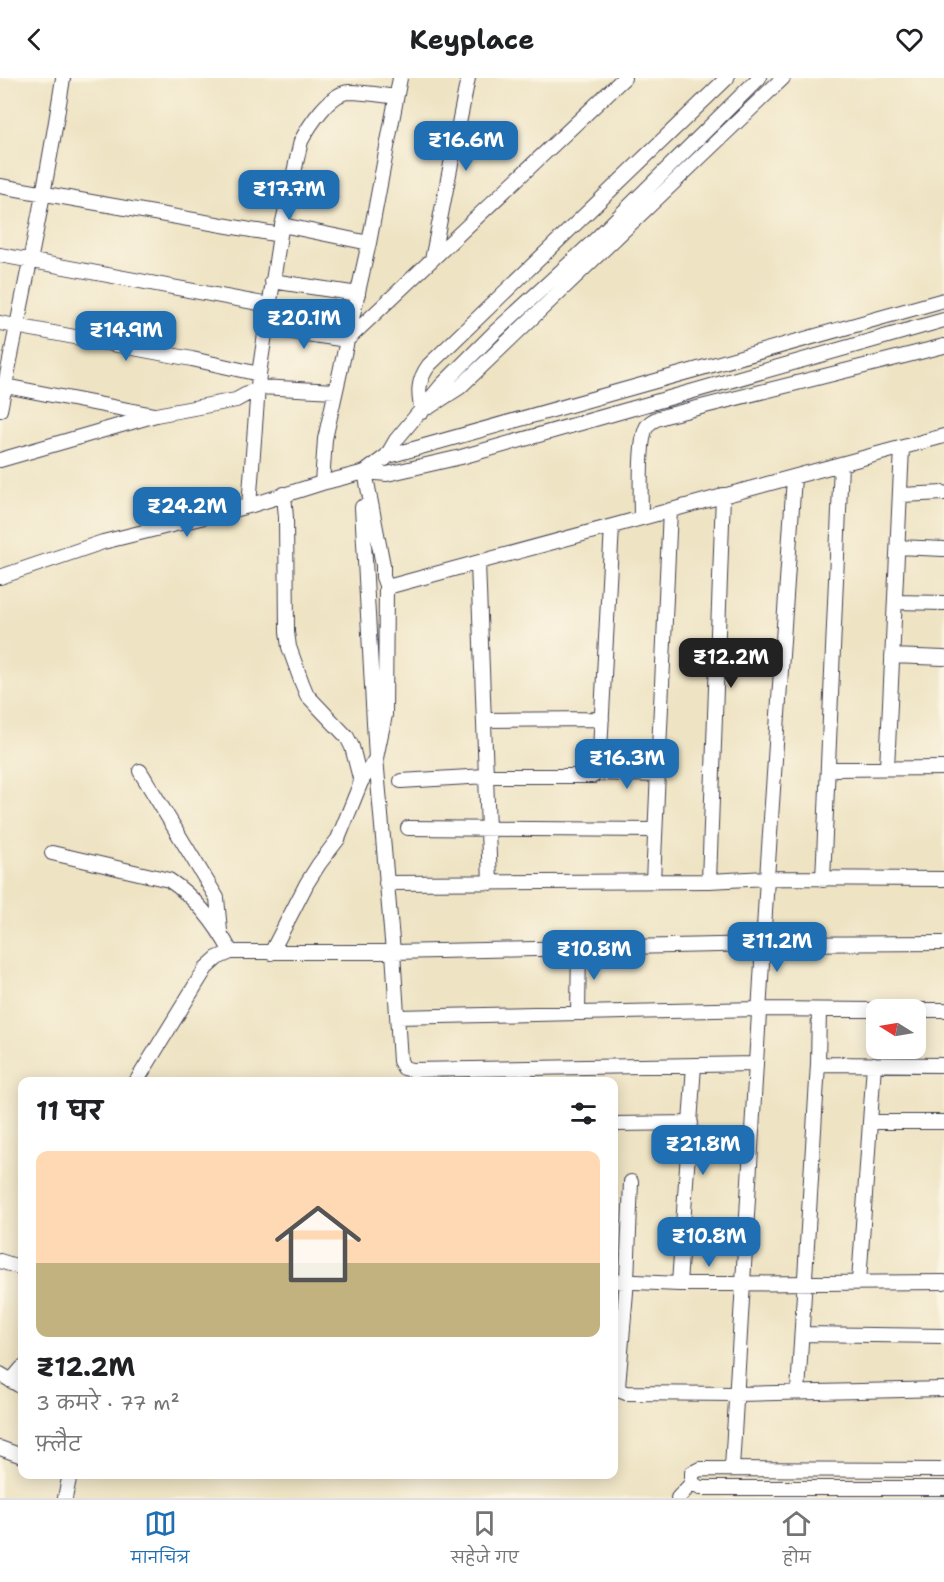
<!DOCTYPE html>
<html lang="hi">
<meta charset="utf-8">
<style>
body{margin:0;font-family:"Shantell Sans","Playpen Sans Deva",sans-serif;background:#f2f2f2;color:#202124;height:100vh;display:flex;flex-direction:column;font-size:22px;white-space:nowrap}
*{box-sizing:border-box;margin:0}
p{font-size:20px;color:#757577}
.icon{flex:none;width:33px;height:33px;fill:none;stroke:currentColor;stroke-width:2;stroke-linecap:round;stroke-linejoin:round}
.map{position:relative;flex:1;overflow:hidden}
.panel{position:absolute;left:18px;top:999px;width:600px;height:402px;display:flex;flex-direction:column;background:#fff;border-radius:12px;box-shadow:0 3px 15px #0003}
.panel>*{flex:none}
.needle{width:39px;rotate:281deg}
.tools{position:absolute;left:866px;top:921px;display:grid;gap:12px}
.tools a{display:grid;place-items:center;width:60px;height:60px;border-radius:12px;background:#fff;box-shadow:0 3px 15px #0003;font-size:30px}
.price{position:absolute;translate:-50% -51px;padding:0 14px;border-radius:12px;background:#1f6fb2;color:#fff;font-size:20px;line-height:39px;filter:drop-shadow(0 2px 3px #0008)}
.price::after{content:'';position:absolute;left:50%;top:36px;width:18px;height:14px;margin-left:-9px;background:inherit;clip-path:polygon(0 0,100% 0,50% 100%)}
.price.current{background:#222;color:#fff}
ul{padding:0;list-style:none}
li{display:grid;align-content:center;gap:12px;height:318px;padding:0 18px}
li span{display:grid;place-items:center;height:186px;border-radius:12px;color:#555}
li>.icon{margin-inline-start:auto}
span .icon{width:108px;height:108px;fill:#fffc;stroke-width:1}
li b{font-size:26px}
h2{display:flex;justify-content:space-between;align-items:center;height:72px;padding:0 18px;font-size:26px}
header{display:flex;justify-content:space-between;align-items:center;height:78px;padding:0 18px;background:#fff;font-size:27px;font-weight:700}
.tab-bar{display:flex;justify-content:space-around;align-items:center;height:84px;border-top:2px solid #e0e0e0;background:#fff;font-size:16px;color:#757577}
.tab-bar a{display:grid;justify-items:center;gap:3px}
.tab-bar .current{color:#1f6fb2}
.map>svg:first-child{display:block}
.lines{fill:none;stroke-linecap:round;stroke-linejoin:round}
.minor-casing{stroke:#413f4f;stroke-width:16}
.minor{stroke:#fff;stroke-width:14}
</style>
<header><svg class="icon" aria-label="back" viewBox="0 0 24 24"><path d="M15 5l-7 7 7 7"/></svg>Keyplace<svg class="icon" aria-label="heart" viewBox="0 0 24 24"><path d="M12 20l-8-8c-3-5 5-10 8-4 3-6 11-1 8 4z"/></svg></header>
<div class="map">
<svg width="944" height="1420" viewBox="0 0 944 1420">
<rect width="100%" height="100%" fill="#fcf5e5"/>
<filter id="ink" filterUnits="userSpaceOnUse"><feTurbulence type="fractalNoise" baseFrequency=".0167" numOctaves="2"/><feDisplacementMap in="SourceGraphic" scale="12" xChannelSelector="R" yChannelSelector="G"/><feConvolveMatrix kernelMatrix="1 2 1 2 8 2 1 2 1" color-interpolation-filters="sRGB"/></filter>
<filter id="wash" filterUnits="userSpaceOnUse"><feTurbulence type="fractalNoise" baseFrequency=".008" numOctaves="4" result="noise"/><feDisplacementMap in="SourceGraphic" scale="24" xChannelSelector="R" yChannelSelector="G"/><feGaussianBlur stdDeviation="1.35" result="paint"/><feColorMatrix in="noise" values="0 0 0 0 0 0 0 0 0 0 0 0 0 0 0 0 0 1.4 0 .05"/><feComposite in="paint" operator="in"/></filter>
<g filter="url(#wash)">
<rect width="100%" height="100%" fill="#eee3c3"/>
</g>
<g filter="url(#ink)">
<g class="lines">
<defs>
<path id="minor" d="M0,108L280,157L259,296L249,428
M282,147L369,165
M280,157L301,63C309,48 330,15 349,14C364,14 381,17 396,19
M0,177L269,227
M432,182L468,0
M272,203L358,216
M0,245L192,281L259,296
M266,250L347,262L624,0
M0,307L154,337
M429,329L460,309L783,0
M0,332C22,222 46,111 63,0
M422,334C418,315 417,303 429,287L727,0
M385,381L396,362L441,308L495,254L594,163L759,0
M0,382L156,337L236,322L260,309L335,313
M365,394L383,487V499L386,507L391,508L944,358
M365,394L385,379L944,222
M322,405L325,361L369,165L400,0
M284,416L286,440L287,554L289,569L302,605L307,617L347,659L352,669L361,704
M901,417L944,415
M362,429L376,680L393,874L400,983L404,990L412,992L755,986
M641,440C641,422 638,358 648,347C653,341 662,339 669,337L944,268
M898,469L944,471
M478,485L490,805
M0,499L103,464L249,428L322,405L365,394L387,396L461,379L944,242
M895,524L944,525
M892,578L944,580
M484,642L602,641
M887,690L902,370
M828,691L944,690
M140,693L217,820L220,853
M597,695L658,697
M401,703L486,698H593L597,695L599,691L612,448
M408,750L655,752
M52,775L169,802C196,820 216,846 231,874
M823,802L841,386
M653,803L670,432
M709,803L723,417
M386,805L709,803L767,800L944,801
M271,875L307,805L319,786L338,761L361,704L376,680L385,637L386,507
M915,932H944
M578,935L579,870
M397,939L759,931L876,932
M818,986L944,987
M136,1004L206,890L217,880L231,874H393L763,866L944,865
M871,1044H944
M614,1046L691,1045
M631,1104L627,1202L618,1309L621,1313L626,1315L736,1316L944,1311
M0,1183L22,1190
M614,1203L679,1206L944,1204
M859,1204L874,986
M679,1206L694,987
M802,1256L944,1258
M0,1296L22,1309
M11,1303L22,1290
M798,1314L818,986L819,932
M0,1370L22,1378
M732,1390L767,800L794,399
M692,1405L700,1410H944
M65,1420L70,1396
M678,1420L692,1405V1395L700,1391L944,1392"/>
</defs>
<use href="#minor" class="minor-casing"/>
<use href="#minor" class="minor"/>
</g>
</g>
</svg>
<div class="tools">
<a><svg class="needle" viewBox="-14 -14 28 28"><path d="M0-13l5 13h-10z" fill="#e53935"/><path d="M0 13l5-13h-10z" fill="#757577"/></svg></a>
</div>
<b class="price" style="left:466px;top:94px">₹16.6M</b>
<b class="price" style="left:289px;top:143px">₹17.7M</b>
<b class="price" style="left:304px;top:272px">₹20.1M</b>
<b class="price" style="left:126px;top:284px">₹14.9M</b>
<b class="price" style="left:187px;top:460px">₹24.2M</b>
<b class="price current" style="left:731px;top:611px">₹12.2M</b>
<b class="price" style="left:627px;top:712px">₹16.3M</b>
<b class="price" style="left:777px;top:895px">₹11.2M</b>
<b class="price" style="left:594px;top:903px">₹10.8M</b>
<b class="price" style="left:703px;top:1098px">₹21.8M</b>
<b class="price" style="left:709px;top:1190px">₹10.8M</b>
<section class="panel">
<h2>11 घर<svg class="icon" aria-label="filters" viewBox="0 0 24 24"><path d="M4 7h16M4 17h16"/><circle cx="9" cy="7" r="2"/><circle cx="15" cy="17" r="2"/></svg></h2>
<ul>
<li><span style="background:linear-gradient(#ffd9b3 60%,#c2b280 0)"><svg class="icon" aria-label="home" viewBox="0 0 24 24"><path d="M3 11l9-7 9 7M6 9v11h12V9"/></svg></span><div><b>₹12.2M</b><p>3 कमरे · 77 m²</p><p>फ़्लैट</p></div></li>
</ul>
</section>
</div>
<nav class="tab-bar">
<a class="current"><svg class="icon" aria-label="map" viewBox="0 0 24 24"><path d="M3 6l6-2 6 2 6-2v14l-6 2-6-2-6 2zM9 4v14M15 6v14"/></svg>मानचित्र</a>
<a><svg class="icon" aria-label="saved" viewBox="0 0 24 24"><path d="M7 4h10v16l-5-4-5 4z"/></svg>सहेजे गए</a>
<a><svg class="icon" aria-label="home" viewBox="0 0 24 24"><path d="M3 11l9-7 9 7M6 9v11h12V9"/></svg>होम</a>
</nav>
